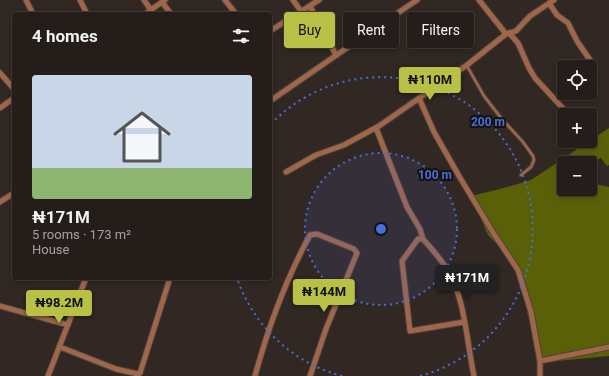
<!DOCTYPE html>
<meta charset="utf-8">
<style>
body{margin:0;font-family:Roboto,sans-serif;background:#312a27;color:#f1f3f6;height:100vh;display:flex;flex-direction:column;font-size:15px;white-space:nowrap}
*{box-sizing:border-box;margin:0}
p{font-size:13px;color:#a3a2a2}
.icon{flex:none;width:22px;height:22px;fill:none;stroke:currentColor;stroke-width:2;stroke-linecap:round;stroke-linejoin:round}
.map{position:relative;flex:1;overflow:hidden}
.panel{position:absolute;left:12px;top:12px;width:260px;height:268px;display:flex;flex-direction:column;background:#251d1a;border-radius:4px;box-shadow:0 2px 6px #0003,0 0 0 1px #423b39}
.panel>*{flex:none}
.guide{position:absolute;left:284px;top:12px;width:265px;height:36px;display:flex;gap:8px}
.fabs{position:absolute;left:557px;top:60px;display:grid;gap:8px}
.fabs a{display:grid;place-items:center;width:40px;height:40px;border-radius:4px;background:#251d1a;box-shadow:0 2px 6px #0003,0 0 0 1px #423b39;font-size:20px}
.price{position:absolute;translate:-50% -34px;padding:0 9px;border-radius:4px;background:#b9c046;color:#111;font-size:13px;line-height:26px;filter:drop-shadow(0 1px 2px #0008)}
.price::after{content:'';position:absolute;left:50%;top:24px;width:12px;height:9px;margin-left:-6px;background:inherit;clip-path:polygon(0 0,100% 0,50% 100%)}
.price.selected{background:#222;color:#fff}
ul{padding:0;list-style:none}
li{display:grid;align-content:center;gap:8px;height:212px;padding:0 20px}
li+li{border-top:1px solid #423b39}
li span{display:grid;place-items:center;height:124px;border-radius:4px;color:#555}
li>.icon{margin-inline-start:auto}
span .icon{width:72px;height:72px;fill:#fffc;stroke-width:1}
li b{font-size:17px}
h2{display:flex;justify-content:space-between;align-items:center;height:48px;padding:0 20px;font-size:17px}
.tag{padding:0 14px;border-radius:4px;background:#251d1a;box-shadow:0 2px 6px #0003,0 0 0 1px #423b39;font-size:14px;line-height:36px}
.tag.selected{background:#b9c046;color:#111}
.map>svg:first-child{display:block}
.forest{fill:#5a6008}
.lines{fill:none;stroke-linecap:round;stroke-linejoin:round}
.lane-casing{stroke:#4c433f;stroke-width:4.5}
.street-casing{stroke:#4c433f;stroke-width:7}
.lane{stroke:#9f664a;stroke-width:2.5}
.street{stroke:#9f664a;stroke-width:5}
.ring{fill:none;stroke:#486edc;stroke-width:2;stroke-dasharray:2 4}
.centre{fill:#486edc;stroke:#16110f;stroke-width:2}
.ring-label{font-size:12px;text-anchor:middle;font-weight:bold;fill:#486edc;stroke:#16110f;stroke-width:4;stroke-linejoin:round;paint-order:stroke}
</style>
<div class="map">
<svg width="609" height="376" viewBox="0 0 609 376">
<rect width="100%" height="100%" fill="#312723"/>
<path class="forest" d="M609,128V165L607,166L601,158L590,163H564V189H590V178L595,184L609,187V356L537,363L519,268L488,235L471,196L500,189L531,180Z"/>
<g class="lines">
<defs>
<path id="lane" d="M467,66L484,96L501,118L523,142L533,156L534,160L531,167L521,175"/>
<path id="street" d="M26,0L33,14
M80,0L87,14
M144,0L151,10
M225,0L236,14
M293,0L301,11
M479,0L506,34
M162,2L171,14
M549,3L557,15L568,23L577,41L590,60
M310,6L336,55
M145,14L165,0
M270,31L319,0
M509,33L518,43L529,68L535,78L569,115
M0,73L14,89
M419,98L434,132L459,176L494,234L518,270L531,312L540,361V376
M270,101L380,25L417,0
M0,108L14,98
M376,128L407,207L420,229L423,239H418L402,261L410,331L464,322
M286,172L316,155L344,145L379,126L467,65L506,34L516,31L530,16L554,0
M0,202L14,193
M423,239C432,249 441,259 448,271C465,298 467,344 474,376
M0,306L68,325
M60,347L116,369L138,374L140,373L170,278
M540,361L609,347
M48,376L86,278
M255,376C268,328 286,279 310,235L317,234L354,249L357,253L326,329L310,376"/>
</defs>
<use href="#lane" class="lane-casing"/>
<use href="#street" class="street-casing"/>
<use href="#lane" class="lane"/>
<use href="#street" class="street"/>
</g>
<circle cx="381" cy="229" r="76" fill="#486edc" fill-opacity=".12"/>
<g class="ring">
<circle cx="381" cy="229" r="76"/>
<path d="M342 376A152 152 0 0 1 237 278M271 124A152 152 0 1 1 420 376"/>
</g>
<circle cx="381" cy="229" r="6" class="centre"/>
<g class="ring-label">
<text x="488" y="126">200 m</text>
<text x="435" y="179">100 m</text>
</g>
</svg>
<div class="fabs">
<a><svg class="icon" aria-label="locate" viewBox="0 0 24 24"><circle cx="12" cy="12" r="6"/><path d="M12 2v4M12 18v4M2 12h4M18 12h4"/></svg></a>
<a>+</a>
<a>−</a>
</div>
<b class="price" style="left:430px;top:101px">₦110M</b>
<b class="price selected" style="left:467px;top:299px">₦171M</b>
<b class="price" style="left:324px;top:313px">₦144M</b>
<b class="price" style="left:59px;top:324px">₦98.2M</b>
<div class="guide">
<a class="tag selected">Buy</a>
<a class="tag">Rent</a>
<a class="tag">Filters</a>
</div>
<section class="panel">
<h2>4 homes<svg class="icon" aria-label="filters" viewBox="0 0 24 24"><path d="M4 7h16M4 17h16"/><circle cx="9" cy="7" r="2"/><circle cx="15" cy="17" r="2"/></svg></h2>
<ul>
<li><span style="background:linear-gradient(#c9d6e8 75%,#8fb573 0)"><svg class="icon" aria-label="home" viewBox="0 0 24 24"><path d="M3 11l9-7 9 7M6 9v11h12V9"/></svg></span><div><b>₦171M</b><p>5 rooms · 173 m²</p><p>House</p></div></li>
</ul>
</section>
</div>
